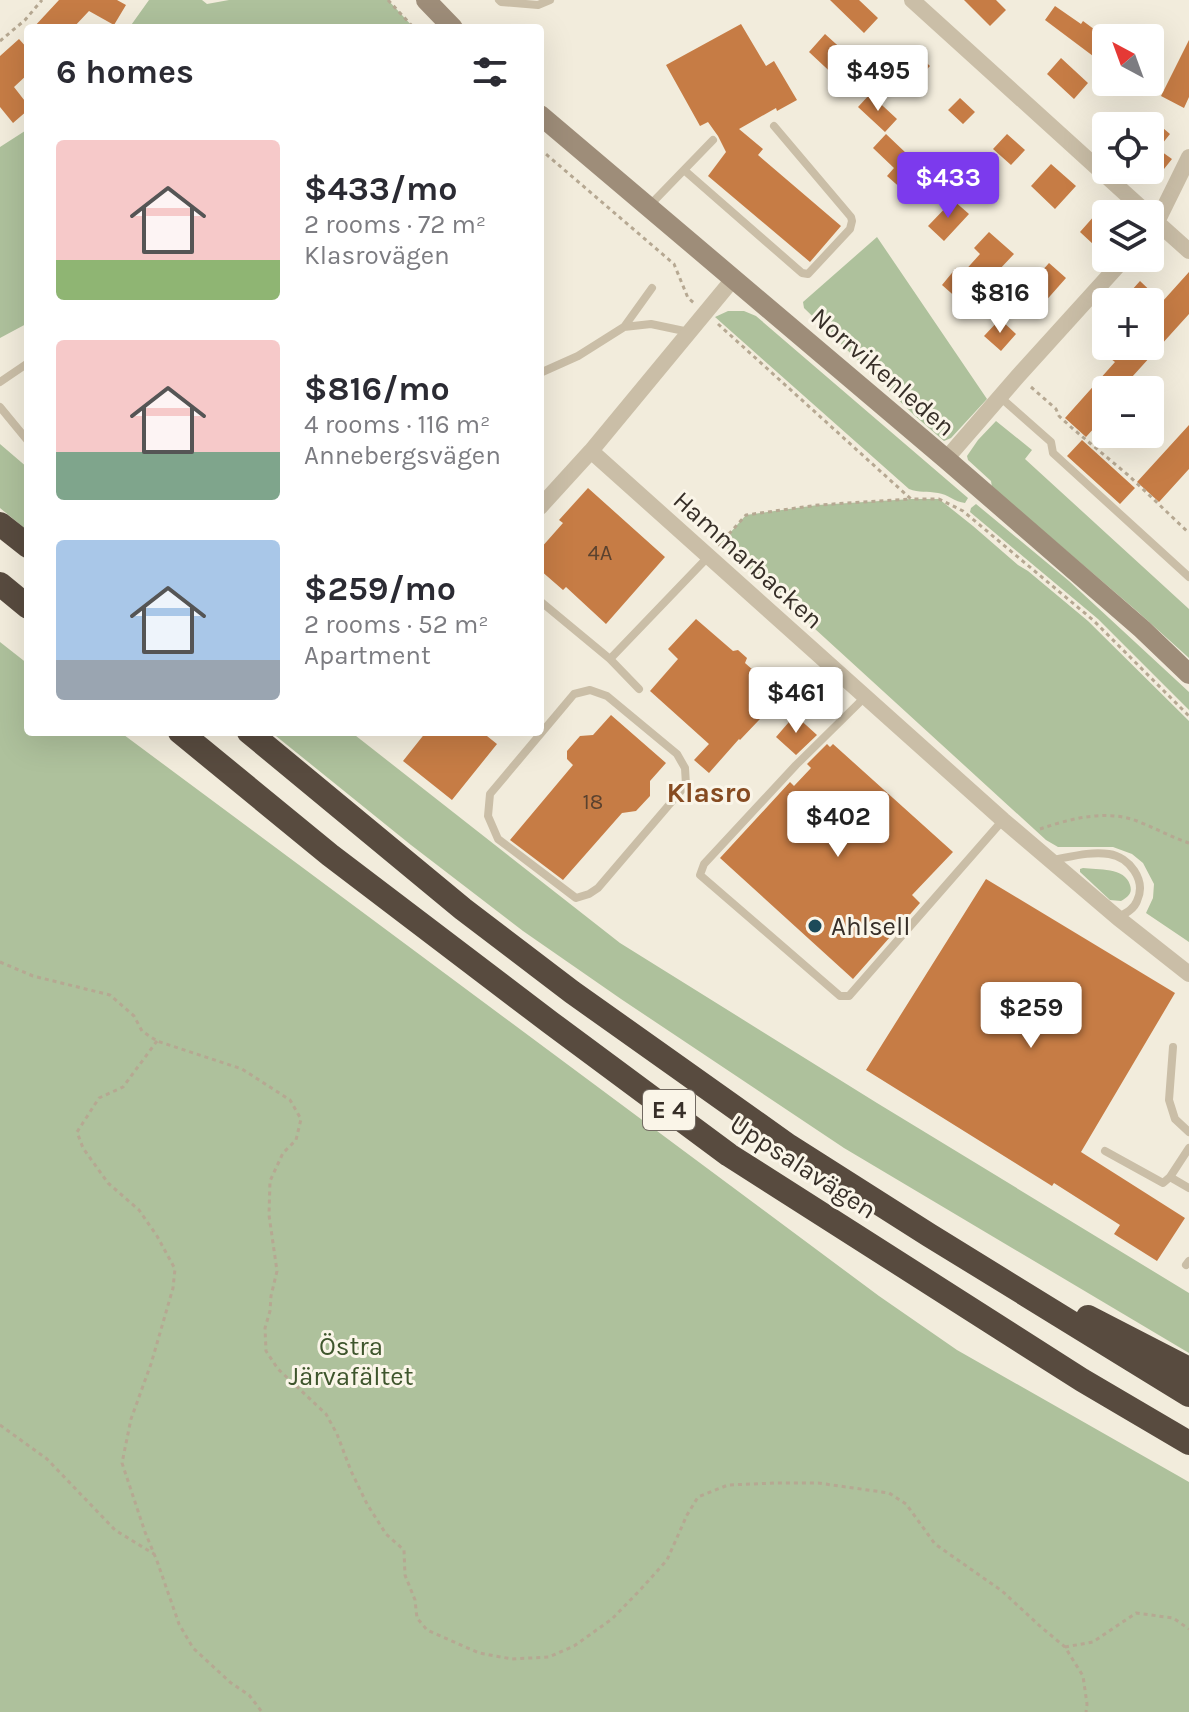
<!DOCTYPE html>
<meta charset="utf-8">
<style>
body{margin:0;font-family:Karla,sans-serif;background:#f7f7f7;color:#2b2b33;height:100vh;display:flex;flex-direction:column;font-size:30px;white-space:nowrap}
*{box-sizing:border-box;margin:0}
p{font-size:26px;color:#7c7c81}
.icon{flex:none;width:44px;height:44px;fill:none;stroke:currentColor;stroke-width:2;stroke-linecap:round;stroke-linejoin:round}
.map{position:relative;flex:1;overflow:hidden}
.panel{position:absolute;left:24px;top:24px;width:520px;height:712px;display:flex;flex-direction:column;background:#fff;border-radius:8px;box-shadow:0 8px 32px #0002}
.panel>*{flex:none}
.needle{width:52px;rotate:319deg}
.tools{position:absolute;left:1092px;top:24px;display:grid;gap:16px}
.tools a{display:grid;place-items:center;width:72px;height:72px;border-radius:8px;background:#fff;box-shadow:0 8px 32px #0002;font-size:40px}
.price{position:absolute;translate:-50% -68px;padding:0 18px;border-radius:8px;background:#fff;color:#222;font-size:26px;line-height:52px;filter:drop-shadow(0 2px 4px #0008)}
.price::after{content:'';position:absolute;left:50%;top:48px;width:24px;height:18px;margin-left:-12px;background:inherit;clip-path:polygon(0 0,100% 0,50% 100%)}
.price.current{background:#7c3aed;color:#fff}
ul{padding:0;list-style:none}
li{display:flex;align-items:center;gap:24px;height:200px;padding:0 32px}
li span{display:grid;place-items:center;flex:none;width:224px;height:160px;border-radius:8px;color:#555}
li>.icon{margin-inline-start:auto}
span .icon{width:96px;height:96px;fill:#fffc;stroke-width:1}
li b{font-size:34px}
h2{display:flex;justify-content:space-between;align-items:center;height:96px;padding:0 32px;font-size:34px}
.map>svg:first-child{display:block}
.green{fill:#aec19c}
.building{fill:#c67c45}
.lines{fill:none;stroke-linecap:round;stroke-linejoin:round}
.path{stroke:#b6a892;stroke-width:3;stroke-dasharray:4 4;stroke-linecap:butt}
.lane{stroke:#cabea7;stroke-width:8}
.street{stroke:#cabea7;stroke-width:16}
.secondary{stroke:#9e8d79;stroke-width:20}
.highway{stroke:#584b3f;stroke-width:24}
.poi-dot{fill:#1d4a59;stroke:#faf5e8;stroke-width:3}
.labels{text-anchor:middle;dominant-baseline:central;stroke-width:6;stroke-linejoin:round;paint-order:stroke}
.number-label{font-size:22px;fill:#5b422f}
.shield{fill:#faf5e8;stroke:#726a62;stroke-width:2}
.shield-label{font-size:24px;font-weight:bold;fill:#372f28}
.street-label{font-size:26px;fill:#372f28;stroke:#faf5e8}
.poi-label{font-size:26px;fill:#372f28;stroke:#faf5e8;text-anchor:start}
.park-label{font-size:26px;fill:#3e552c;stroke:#faf5e8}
.neighbourhood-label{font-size:28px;font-weight:bold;fill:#864b21;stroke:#faf5e8}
</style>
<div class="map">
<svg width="1189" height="1712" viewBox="0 0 1189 1712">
<rect width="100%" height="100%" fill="#f2ecdc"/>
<path class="green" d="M149,0H202L207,4L229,0H388L414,28H129Z
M28,129V323L0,338V147Z
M877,237L987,399L951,438L944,441L914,415L804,308L803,302Z
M728,311H744L756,316L968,498L965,503C955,502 947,494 938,493C927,491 919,493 909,489L715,317Z
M996,421L1032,450L1025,459L1189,609V658L1138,612L992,487L991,481L968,460L967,456L978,440Z
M0,444L28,468V531L0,508Z
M911,499H939L973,526L1018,565L1028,571L1088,621L1189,721V942L1146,913L1153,898L1154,884L1143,863L1132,854L1113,847H1058L1046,840L721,543L746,515L818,505Z
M976,504L1069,581L1189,692V710L1098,619L970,512L971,508Z
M0,642L28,664V732H120L879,1296L957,1350L1189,1482V1712H0Z
M271,732H351L620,943L877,1103L1189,1293V1353L844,1148L621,999L523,931L411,845Z
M1083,868C1098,870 1125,867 1130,885C1133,894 1127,897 1121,901L1110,900L1080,872V869Z"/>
<path class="building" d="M59,0H117L126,5L114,25L89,11L73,28H33Z
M830,0H859L878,18L864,33Z
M964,0H996L1006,10L990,26Z
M1055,6L1081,24L1083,21L1106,38V56L1101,62L1045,20Z
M741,24L766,66L774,61L797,100L777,111L776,108L739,129L763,149L758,155L841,226L810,262L708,176L726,152L718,136L708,122L700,126L666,65Z
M825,34L856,62L839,80L809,52Z
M19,39L28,49V74L14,87L28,105V110L13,123L0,107V56Z
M1189,40V97L1184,108L1161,96Z
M899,46L906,53L911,48L930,66L918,79L900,63L895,68L886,60Z
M1061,58L1088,83L1074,99L1047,74Z
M870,94L897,119L885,132L858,107Z
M960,98L975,112L963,124L948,110Z
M1150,117L1170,134L1158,149L1172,159L1164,169L1150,158Z
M886,134L907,154L909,152L926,167L904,191L887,176L894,168L873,148Z
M1007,134L1025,150L1011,165L993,149Z
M1051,164L1076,186L1055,209L1031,186Z
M953,200L969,214L944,241L928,226Z
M1095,215L1106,225V232L1094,245L1080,232Z
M989,232L1014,254L998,271L996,269L978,288L981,291L967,307L942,285L956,268L962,274L980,254L974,248Z
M1049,263L1066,278L1043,304L1026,289Z
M1189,272V314L1132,377L1136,381L1128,390H1106V415L1086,437L1065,418L1115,362L1111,359L1123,346H1150V302H1143L1131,291L1140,281L1162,302Z
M1000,319L1016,334L1001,351L984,336Z
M1189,425V469L1159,502L1137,482Z
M1082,440L1135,488L1120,504L1067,456Z
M588,488L665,557L606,624L566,587L563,590L540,570V549L563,523L559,520Z
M696,619L733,651L738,650L747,658L745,663L771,686L766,692L776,702L740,740L739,739L709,773L694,760L709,744L650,691L678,659L668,649Z
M611,715L666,763L650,781V796L636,811L622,813L563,880L510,840L573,765L567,759V751L580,736L593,735Z
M795,715L817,735L796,755L776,737Z
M426,732H482L497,744L452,800L403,761Z
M827,744L830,747L833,744L953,852L912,895L920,903L853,979L720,858L790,782L794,786L811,768L807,764Z
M986,879L1175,993L1081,1152L1185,1218L1157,1261L1114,1234L1120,1225L1054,1183L1052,1186L866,1070Z"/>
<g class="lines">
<path class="path" d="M388,0L414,28
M0,41L25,20L42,0
M540,149L674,264L688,298L694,303
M718,324L911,499H939L963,511L1093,620L1189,716
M1031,387L1056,409L1059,416L1072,428L1128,475L1189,533
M718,546L746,515L818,505L911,499
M1040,829C1069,819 1106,809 1137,821C1155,828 1171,837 1189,843
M0,962L33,976L110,995L134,1016L142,1031L157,1041L242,1069L290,1100L301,1119L296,1140L283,1153L270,1181L269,1215L277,1271L271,1296L270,1311L265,1328L266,1351L278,1369L326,1414L337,1434L351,1471L367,1504L386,1534L404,1550L405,1575L415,1600L417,1618L427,1630L479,1653L512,1659L549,1657L574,1646L612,1619L641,1589L667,1560L687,1515L698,1497L728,1485L776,1483H818L889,1493L906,1504L935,1544L1002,1591L1041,1627L1065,1647L1083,1676L1087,1704L1086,1712
M157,1041L123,1087L99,1098L77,1132L83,1148L108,1183L139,1210L157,1236L175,1269L173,1288L151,1364L131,1419L122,1463L145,1532L157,1561L179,1624L193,1648L231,1683L249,1695L262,1712
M0,1425L47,1459L115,1530L154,1554
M1065,1647L1093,1642L1136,1613L1173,1618L1189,1629"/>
<path class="lane" d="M499,0L501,2L538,5L550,0
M684,170L802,273L808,274L850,229L852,221L851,217L774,126
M649,206L713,140
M624,327L652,288
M540,373L578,356L624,327L651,324L689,332
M0,382L28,363
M1000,397L1051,442L1053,453L1189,577
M0,407L28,441
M540,601L610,659L639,689
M610,659L708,557
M590,690L607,696L677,754L685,768L686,785L598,888L589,894L576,898L498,839L488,816L490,794L574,694Z
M865,697L796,765L704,864L700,875L840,996H849L1003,820
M1052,860C1070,857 1090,851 1109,854C1129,857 1147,880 1137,901C1134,909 1126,913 1119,917
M1173,1047L1169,1100L1175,1119L1189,1132
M1189,1148L1170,1177L1189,1188
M1105,1151L1163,1183L1170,1177
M1186,1265L1189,1261"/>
<path class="street" d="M912,0L1148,214
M1151,217L1189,251
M1150,230L1157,222L1189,157
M734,278L591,451L1003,820L1118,918L1189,974
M946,459L1018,376L1125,258
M540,507L591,451"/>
<path class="secondary" d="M426,0L453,28
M540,115L946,459L1142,629L1189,674"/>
<path class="highway" d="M0,524L28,546
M0,584L28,607
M180,732L330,855L551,1023L729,1155L1082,1380L1189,1443
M249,732L463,909L572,992L789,1146L929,1235L1189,1395
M1088,1317L1189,1369"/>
</g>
<circle class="poi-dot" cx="815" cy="926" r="8"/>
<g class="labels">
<g class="number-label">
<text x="600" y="553">4A</text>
<text x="593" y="802">18</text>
</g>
<rect class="shield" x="643" y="1090" width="52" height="40" rx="6"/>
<g class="shield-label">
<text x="669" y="1110">E 4</text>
</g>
<g class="street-label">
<text transform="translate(883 372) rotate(41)">Norrvikenleden</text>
<text transform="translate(748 560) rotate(42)">Hammarbacken</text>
<text transform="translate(803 1167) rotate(33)">Uppsalavägen</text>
</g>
<g class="poi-label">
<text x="831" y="926">Ahlsell</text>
</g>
<g class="park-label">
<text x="351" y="1346">Östra<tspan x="351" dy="30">Järvafältet</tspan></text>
</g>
<g class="neighbourhood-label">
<text x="709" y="792">Klasro</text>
</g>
</g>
</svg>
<div class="tools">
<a><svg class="needle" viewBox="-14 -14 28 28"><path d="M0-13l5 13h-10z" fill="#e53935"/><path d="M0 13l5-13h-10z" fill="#7c7c81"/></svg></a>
<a><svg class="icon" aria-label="locate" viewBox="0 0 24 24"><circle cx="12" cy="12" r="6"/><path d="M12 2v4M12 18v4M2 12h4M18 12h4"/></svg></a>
<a><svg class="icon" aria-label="layers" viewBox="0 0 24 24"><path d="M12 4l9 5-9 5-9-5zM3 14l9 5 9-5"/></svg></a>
<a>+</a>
<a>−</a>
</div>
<b class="price" style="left:878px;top:113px">$495</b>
<b class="price current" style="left:948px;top:220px">$433</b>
<b class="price" style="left:1000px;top:335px">$816</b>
<b class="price" style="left:796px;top:735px">$461</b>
<b class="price" style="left:838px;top:859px">$402</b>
<b class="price" style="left:1031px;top:1050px">$259</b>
<section class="panel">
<h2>6 homes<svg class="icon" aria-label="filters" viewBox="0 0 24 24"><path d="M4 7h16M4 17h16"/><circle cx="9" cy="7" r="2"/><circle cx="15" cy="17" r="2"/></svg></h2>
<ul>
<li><span style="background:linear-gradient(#f6c9c9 75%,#8fb573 0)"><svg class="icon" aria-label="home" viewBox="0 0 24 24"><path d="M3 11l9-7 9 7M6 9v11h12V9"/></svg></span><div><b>$433/mo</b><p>2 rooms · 72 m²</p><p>Klasrovägen</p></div></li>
<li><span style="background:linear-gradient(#f6c9c9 70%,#7fa58c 0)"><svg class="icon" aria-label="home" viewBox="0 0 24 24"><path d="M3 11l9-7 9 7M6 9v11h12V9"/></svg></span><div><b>$816/mo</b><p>4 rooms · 116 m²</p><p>Annebergsvägen</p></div></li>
<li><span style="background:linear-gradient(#a9c7e8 75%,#9aa5b1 0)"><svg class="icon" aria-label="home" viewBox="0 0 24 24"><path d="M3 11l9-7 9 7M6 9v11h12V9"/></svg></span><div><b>$259/mo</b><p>2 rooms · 52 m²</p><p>Apartment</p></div></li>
</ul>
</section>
</div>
